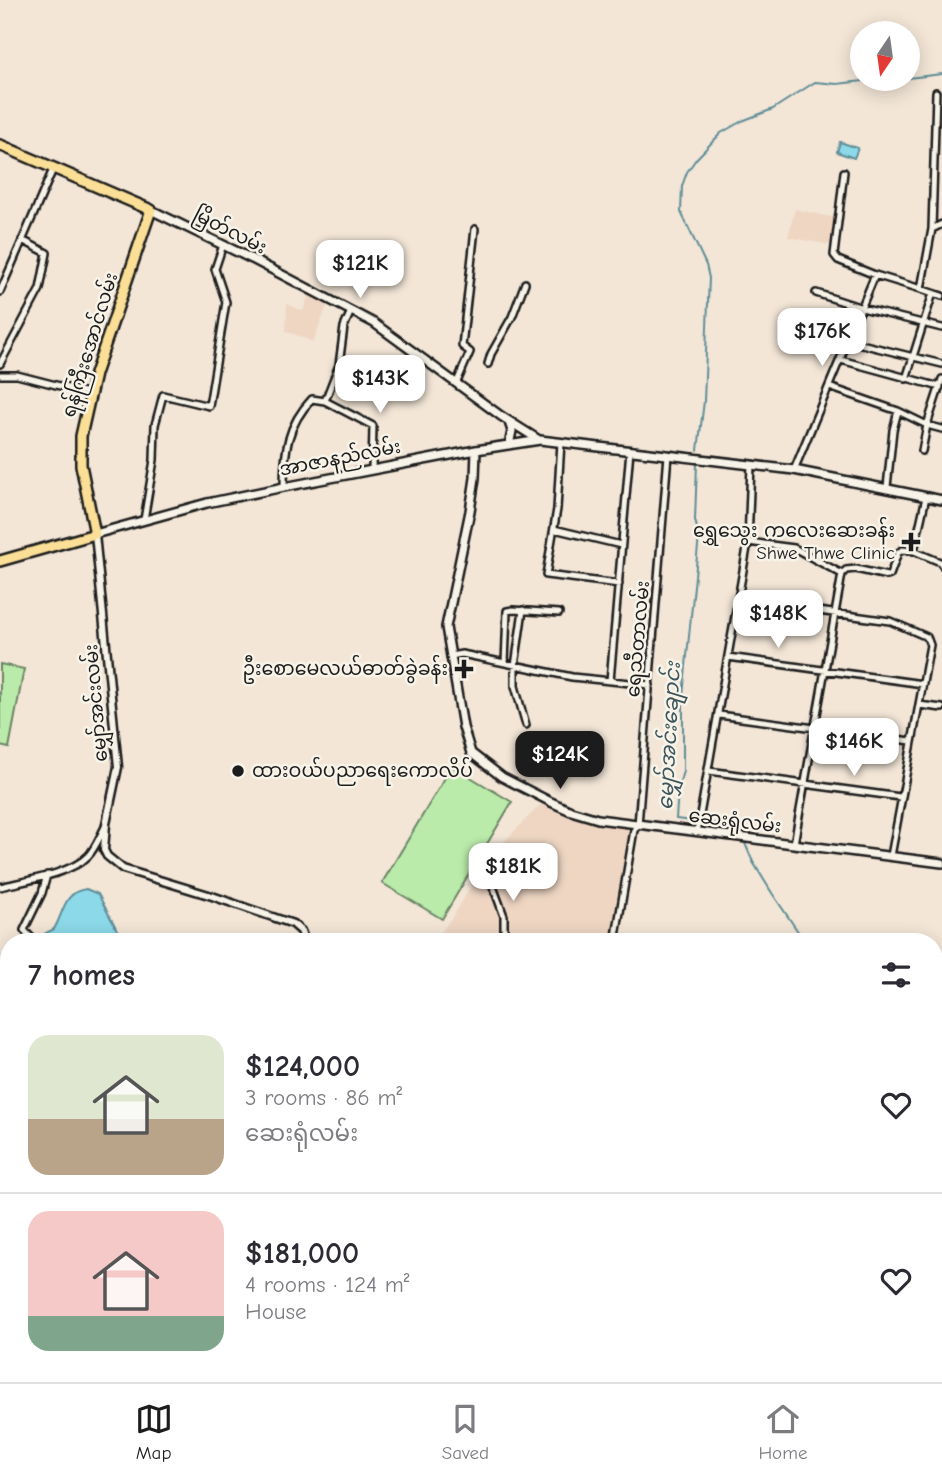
<!DOCTYPE html>
<meta charset="utf-8">
<style>
body{margin:0;font-family:"Comic Neue","Noto Sans Myanmar",sans-serif;background:#f7f7f7;color:#2b2b33;height:100vh;display:flex;flex-direction:column;font-size:26px;white-space:nowrap}
*{box-sizing:border-box;margin:0}
p{font-size:23px;color:#7c7c81}
.icon{flex:none;width:38px;height:38px;fill:none;stroke:currentColor;stroke-width:2;stroke-linecap:round;stroke-linejoin:round}
.map{position:relative;flex:1;overflow:hidden}
.sheet{position:absolute;left:0px;top:933px;width:943px;height:450px;display:flex;flex-direction:column;background:#fff;border-radius:28px 28px 0 0;box-shadow:0 4px 18px #0003}
.sheet>*{flex:none}
.needle{width:46px;rotate:193deg}
.tools{position:absolute;left:850px;top:21px;display:grid;gap:14px}
.tools a{display:grid;place-items:center;width:70px;height:70px;border-radius:50%;background:#fff;box-shadow:0 4px 18px #0003;font-size:35px}
.price{position:absolute;translate:-50% -60px;padding:0 16px;border-radius:14px;background:#fff;color:#222;font-size:23px;line-height:46px;filter:drop-shadow(0 2px 4px #0008)}
.price::after{content:'';position:absolute;left:50%;top:42px;width:21px;height:16px;margin-left:-10px;background:inherit;clip-path:polygon(0 0,100% 0,50% 100%)}
.price.selected{background:#1c1c1c;color:#fff}
ul{padding:0;list-style:none}
li{display:flex;align-items:center;gap:21px;height:175px;padding:0 28px}
li+li{border-top:2px solid #e1e1e2}
li span{display:grid;place-items:center;flex:none;width:196px;height:140px;border-radius:21px;color:#555}
li>.icon{margin-inline-start:auto}
span .icon{width:84px;height:84px;fill:#fffc;stroke-width:1}
li b{font-size:30px}
h2{display:flex;justify-content:space-between;align-items:center;height:84px;padding:0 28px;font-size:30px}
.tabs{display:flex;justify-content:space-around;align-items:center;height:98px;border-top:2px solid #e1e1e2;background:#fff;font-size:19px;color:#7c7c81}
.tabs a{display:grid;justify-items:center;gap:4px}
.tabs .selected{color:#1c1c1c}
.map>svg:first-child{display:block}
.built{fill:#eed6c3}
.green{fill:#baebab;stroke:#6b8464;stroke-width:2}
.water{fill:#8bd9e9;stroke:#5f8d97;stroke-width:2}
.lines{fill:none;stroke-linecap:round;stroke-linejoin:round}
.stream{stroke:#5f8d97;stroke-width:2}
.minor-casing{stroke:#1c1c1c;stroke-width:10}
.tertiary-casing{stroke:#1c1c1c;stroke-width:11}
.secondary-casing{stroke:#1c1c1c;stroke-width:12}
.trunk-casing{stroke:#1c1c1c;stroke-width:14}
.minor{stroke:#f7f3e8;stroke-width:5}
.tertiary{stroke:#f7f3e8;stroke-width:6}
.secondary{stroke:#f7f3e8;stroke-width:7}
.trunk{stroke:#fbdf96;stroke-width:9}
.poi-dot{fill:#1c1c1c;stroke:#f7f3e8;stroke-width:2.5}
.labels{text-anchor:middle;dominant-baseline:central;stroke-width:5;stroke-linejoin:round;paint-order:stroke}
.street-label{font-size:19px;fill:#1c1c1c;stroke:#f7f3e8}
.poi-label{font-size:19px;fill:#1c1c1c;stroke:#f7f3e8;text-anchor:end}
.water-label{font-size:21px;font-style:italic;fill:#3d555a;stroke:#f7f3e8}
</style>
<div class="map">
<svg width="942" height="1382" viewBox="0 0 942 1382">
<rect width="100%" height="100%" fill="#f3e6d7"/>
<filter id="ink" filterUnits="userSpaceOnUse"><feTurbulence type="fractalNoise" baseFrequency=".0143" numOctaves="2"/><feDisplacementMap in="SourceGraphic" scale="14" xChannelSelector="R" yChannelSelector="G"/><feConvolveMatrix kernelMatrix="1 2 1 2 8 2 1 2 1" color-interpolation-filters="sRGB"/></filter>
<g filter="url(#ink)">
<path class="built" d="M795,209L840,219L836,246L788,237Z
M310,291L329,301L313,342L286,331L287,304L303,311Z
M541,804L602,823L630,828L614,941L434,942L455,913L487,859Z"/>
<path class="green" d="M0,664L24,669L9,748L0,746Z
M452,766L512,802L442,919L382,883Z"/>
<path class="water" d="M840,142L858,148L854,158L837,152Z
M86,889L98,894L123,941H51L42,935L54,929C64,913 63,892 86,889Z"/>
<g class="lines">
<path class="stream" d="M908,78L942,74
M698,450L704,401L709,278L706,265L681,212L682,186L687,172L696,159L721,133L742,121L773,109L815,82L837,84L881,79
M697,463L695,520L699,536L683,696V771L678,789L676,819L734,826L742,836
M744,841L753,862L772,893L805,942
M934,1024L942,1023
M934,1054L942,1074
M934,1099L942,1082
M831,1382V1374"/>
<defs>
<path id="minor" d="M844,172L834,255L838,260L875,275L921,289L932,229L936,92
M932,229L942,224
M921,289L942,296
M0,292L54,167
M816,293L862,308L942,328
M849,341L942,364
M841,360L940,387
M0,364L40,289L47,253L22,240
M488,364L491,354L512,317L525,283
M0,375H17L91,394
M906,379L933,293
M457,382L470,352L462,346L475,229
M829,387L898,411L927,425L942,429
M325,401L373,426L372,469
M561,442L557,509L546,575L619,584
M922,451L927,425L942,379
M794,470L875,275
M284,487C284,452 287,425 312,399L325,401L339,365L344,327L351,311
M887,487L893,430L898,411
M144,520L154,460L155,425L163,395L209,406L226,302L215,269L223,245
M554,529L621,545
M748,542L794,548L842,574
M914,551L926,497
M739,600L890,621L927,637L930,645L891,856
M523,610L515,666V686L526,725
M450,656L462,654L572,677L650,685
M728,657L923,684
M505,663L507,611L513,610L559,613
M610,681L630,450
M919,705L942,708
M719,715L911,741
M709,771L900,797
M697,832L748,542L751,465
M794,844L842,574L846,570L856,569L887,576L890,575L898,553L902,550L914,551L940,562L942,565
M487,870L504,916V942
M0,887C24,881 71,874 88,856C95,849 100,836 105,827
M35,942L24,930L42,893L47,875
M615,942L634,830L638,825L668,455
M0,1166L9,1170
M0,1221L9,1198
M934,1333H942
M498,1374L524,1382
M319,1382L321,1374
M428,1382L432,1374
M557,1382L559,1374
M676,1382L690,1374"/>
<path id="tertiary" d="M95,534L118,767L106,824L104,850L107,856L123,869L212,896L293,924L301,931L305,942
M252,1374L254,1382"/>
<path id="secondary" d="M151,210L252,259L374,323L501,416L539,440
M509,445L512,431L509,422
M476,450L475,478L470,511L446,627L463,727L471,753L502,777L551,802L571,811L598,819L942,863
M95,534L207,503L284,487L476,450L540,440L794,470L942,500"/>
<path id="trunk" d="M0,145L151,210L95,374L81,436V465L95,534L0,561"/>
</defs>
<use href="#minor" class="minor-casing"/>
<use href="#tertiary" class="tertiary-casing"/>
<use href="#secondary" class="secondary-casing"/>
<use href="#trunk" class="trunk-casing"/>
<use href="#minor" class="minor"/>
<use href="#tertiary" class="tertiary"/>
<use href="#secondary" class="secondary"/>
<use href="#trunk" class="trunk"/>
</g>
</g>
<g class="poi-dot">
<path d="M907.5 531.5h7v7h7v7h-7v7h-7v-7h-7v-7h7z"/>
<path d="M460.5 658.5h7v7h7v7h-7v7h-7v-7h-7v-7h7z"/>
<circle cx="238" cy="771" r="7"/>
</g>
<g class="labels">
<g class="street-label">
<text transform="translate(230 231) rotate(27)">မြိတ်လမ်း</text>
<text transform="translate(90 345) rotate(-73)">ရန်ကြီးအောင်လမ်း</text>
<text transform="translate(340 458) rotate(-11)">အာဇာနည်လမ်း</text>
<text transform="translate(638 639) rotate(-85)">ရေသီတာလမ်း</text>
<text transform="translate(96 703) rotate(-95)">မျှော်အင်းလမ်း</text>
<text transform="translate(735 821) rotate(7)">ဆေးရုံလမ်း</text>
</g>
<g class="poi-label">
<text x="895" y="531">ရွှေသွေး ကလေးဆေးခန်း<tspan x="895" dy="22">Shwe Thwe Clinic</tspan></text>
<text x="448" y="669">ဦးစောမေလယ်ဓာတ်ခွဲခန်း</text>
<text x="252" y="771" text-anchor="start">ထားဝယ်ပညာရေးကောလိပ်</text>
</g>
<g class="water-label">
<text transform="translate(669 736) rotate(-87)">မျှော်အင်းချောင်း</text>
</g>
</g>
</svg>
<div class="tools">
<a><svg class="needle" viewBox="-14 -14 28 28"><path d="M0-13l5 13h-10z" fill="#e53935"/><path d="M0 13l5-13h-10z" fill="#7c7c81"/></svg></a>
</div>
<b class="price" style="left:360px;top:300px">$121K</b>
<b class="price" style="left:822px;top:368px">$176K</b>
<b class="price" style="left:380px;top:415px">$143K</b>
<b class="price" style="left:778px;top:650px">$148K</b>
<b class="price" style="left:854px;top:778px">$146K</b>
<b class="price selected" style="left:560px;top:791px">$124K</b>
<b class="price" style="left:513px;top:903px">$181K</b>
<section class="sheet">
<h2>7 homes<svg class="icon" aria-label="filters" viewBox="0 0 24 24"><path d="M4 7h16M4 17h16"/><circle cx="9" cy="7" r="2"/><circle cx="15" cy="17" r="2"/></svg></h2>
<ul>
<li><span style="background:linear-gradient(#dfe7d0 60%,#b9a48a 0)"><svg class="icon" aria-label="home" viewBox="0 0 24 24"><path d="M3 11l9-7 9 7M6 9v11h12V9"/></svg></span><div><b>$124,000</b><p>3 rooms · 86 m²</p><p>ဆေးရုံလမ်း</p></div><svg class="icon" aria-label="heart" viewBox="0 0 24 24"><path d="M12 20l-8-8c-3-5 5-10 8-4 3-6 11-1 8 4z"/></svg></li>
<li><span style="background:linear-gradient(#f6c9c9 75%,#7fa58c 0)"><svg class="icon" aria-label="home" viewBox="0 0 24 24"><path d="M3 11l9-7 9 7M6 9v11h12V9"/></svg></span><div><b>$181,000</b><p>4 rooms · 124 m²</p><p>House</p></div><svg class="icon" aria-label="heart" viewBox="0 0 24 24"><path d="M12 20l-8-8c-3-5 5-10 8-4 3-6 11-1 8 4z"/></svg></li>
</ul>
</section>
</div>
<nav class="tabs">
<a class="selected"><svg class="icon" aria-label="map" viewBox="0 0 24 24"><path d="M3 6l6-2 6 2 6-2v14l-6 2-6-2-6 2zM9 4v14M15 6v14"/></svg>Map</a>
<a><svg class="icon" aria-label="saved" viewBox="0 0 24 24"><path d="M7 4h10v16l-5-4-5 4z"/></svg>Saved</a>
<a><svg class="icon" aria-label="home" viewBox="0 0 24 24"><path d="M3 11l9-7 9 7M6 9v11h12V9"/></svg>Home</a>
</nav>
